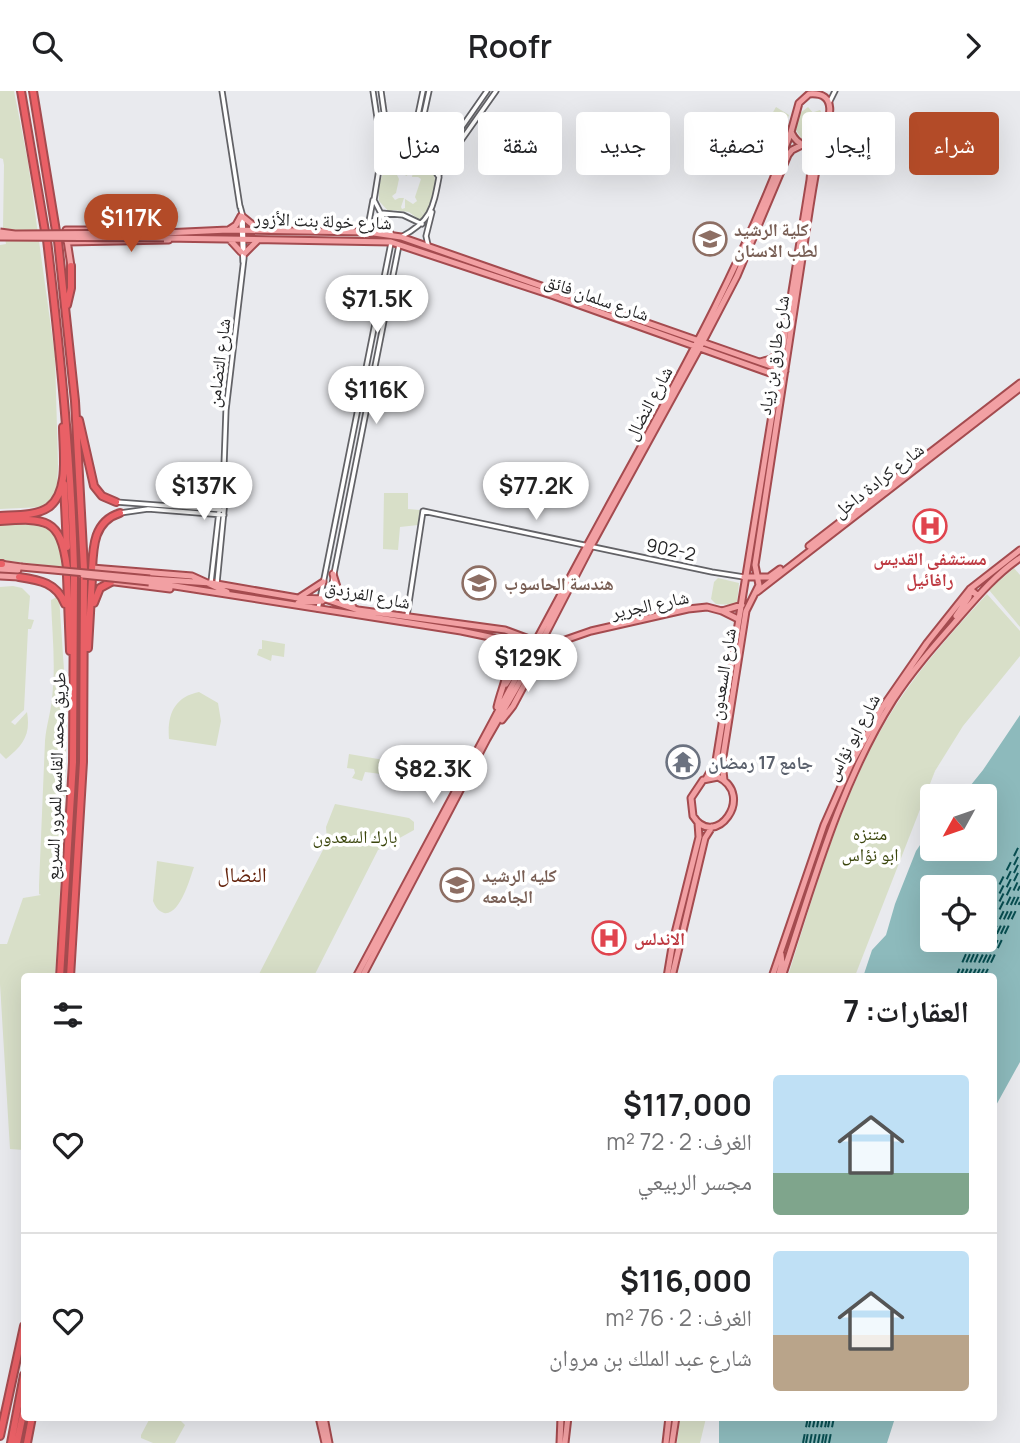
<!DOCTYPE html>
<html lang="ar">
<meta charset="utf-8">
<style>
body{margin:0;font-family:Manrope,"Noto Naskh Arabic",sans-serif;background:#f6f6f6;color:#202124;direction:rtl;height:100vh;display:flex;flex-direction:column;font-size:26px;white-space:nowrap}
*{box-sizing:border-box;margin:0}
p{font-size:23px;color:#757577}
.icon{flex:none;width:38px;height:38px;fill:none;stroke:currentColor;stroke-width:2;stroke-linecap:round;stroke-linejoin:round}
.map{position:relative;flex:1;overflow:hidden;direction:ltr}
.side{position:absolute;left:21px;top:882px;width:976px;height:448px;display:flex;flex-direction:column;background:#fff;border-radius:7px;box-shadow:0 7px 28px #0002;direction:rtl}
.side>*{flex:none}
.top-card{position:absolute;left:21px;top:21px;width:978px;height:63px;direction:rtl;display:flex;gap:14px}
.needle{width:46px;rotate:230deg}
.buttons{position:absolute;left:920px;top:693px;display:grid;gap:14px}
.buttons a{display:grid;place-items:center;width:77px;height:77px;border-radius:7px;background:#fff;box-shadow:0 7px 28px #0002;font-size:35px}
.price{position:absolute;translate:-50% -60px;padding:0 16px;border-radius:24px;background:#fff;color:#222;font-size:23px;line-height:46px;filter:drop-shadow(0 2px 4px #0008)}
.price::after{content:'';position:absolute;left:50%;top:42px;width:21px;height:16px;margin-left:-10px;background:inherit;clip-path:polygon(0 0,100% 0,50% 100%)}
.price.selected{background:#b34b28;color:#fff}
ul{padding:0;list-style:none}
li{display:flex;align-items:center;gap:21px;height:175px;padding:0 28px}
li+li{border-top:2px solid #e0e0e0}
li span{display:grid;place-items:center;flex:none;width:196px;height:140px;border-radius:7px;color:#555}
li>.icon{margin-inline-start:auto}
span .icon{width:84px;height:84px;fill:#fffc;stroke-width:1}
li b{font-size:30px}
h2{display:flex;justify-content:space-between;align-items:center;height:84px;padding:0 28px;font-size:30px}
.chip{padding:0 24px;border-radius:7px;background:#fff;box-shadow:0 7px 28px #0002;font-size:24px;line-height:63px}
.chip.selected{background:#b34b28;color:#fff}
header{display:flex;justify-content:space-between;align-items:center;height:91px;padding:0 28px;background:#fff;font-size:32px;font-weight:600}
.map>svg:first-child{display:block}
.green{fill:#d8dfc8}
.water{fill:#8dbabc;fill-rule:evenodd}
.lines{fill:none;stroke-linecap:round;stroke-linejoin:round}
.ferry{stroke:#084e51;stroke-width:2;stroke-dasharray:9 7;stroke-linecap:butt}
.minor-casing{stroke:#626266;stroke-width:7}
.major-casing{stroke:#a44b4f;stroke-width:9}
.highway-casing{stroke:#a44b4f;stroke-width:10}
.minor{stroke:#fff;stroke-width:3.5}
.major{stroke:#f2a0a3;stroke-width:5}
.highway{stroke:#e96066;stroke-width:6}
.major-bridge-casing{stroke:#a44b4f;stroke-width:9;stroke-linecap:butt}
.major-bridge{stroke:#f2a0a3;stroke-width:5}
.labels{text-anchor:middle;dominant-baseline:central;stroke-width:7;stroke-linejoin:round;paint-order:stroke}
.street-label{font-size:18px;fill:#242425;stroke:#fff}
.education-label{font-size:18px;font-weight:bold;fill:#785e54;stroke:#fff;text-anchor:start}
.health-label{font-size:18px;font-weight:bold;fill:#be3a42;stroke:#fff}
.worship-label{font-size:18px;font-weight:bold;fill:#5b616d;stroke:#fff;text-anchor:start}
.park-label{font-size:18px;fill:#3b460d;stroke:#fff}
.quarter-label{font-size:21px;fill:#65240d;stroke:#fff}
</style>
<header><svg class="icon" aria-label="forward" viewBox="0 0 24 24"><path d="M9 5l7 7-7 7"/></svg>Roofr<svg class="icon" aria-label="search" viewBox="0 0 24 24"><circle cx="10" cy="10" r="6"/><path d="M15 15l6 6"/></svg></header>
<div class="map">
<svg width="1020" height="1352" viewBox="0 0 1020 1352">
<rect width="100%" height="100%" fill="#e9eaee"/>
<path class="green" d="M0,0H14L28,71L55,265L58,374L57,398L52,408L42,416L0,418V154L6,153L3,137L4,74L3,68L0,67Z
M776,16L789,24L782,44L765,35Z
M808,16L815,24L814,21L820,19L825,27L822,37L811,42L805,40L807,36L802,38V46L809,49L812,47V43L821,39V44L813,51L802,48L796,39L799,23Z
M719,23L754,41L742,64L707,46Z
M761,44L780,56L771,80L748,68Z
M399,67L411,68L407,85L400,82L397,84L399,88L396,102L392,105L395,109L399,107H404L401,116L402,118L405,117V108L413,113L417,110L415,106L421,88L418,86H412L415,69L423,71L431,77L425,84L432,78C439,90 433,114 425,125L419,117L425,126L421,130L409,121L393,119L390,122L379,110C378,93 382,73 399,67Z
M384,402H408V418L420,419L418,434L400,436L398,459L383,458Z
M33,432C56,437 64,453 63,476L0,469V433Z
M1014,477L1020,484V536L989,499Z
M718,487L739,492L737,512L735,514L716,513L711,508L714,491Z
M13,495L22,497L30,505L28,528L34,529L31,538H28L24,619L11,631L15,634L27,621C31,644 23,654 6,668L0,662V496Z
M987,503L1020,540V565L963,635L935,680L855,885H788C817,794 843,696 896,614C922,574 955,538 987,503Z
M59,505L67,623L64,732L55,885L24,886V1059L10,1058L0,893V853H7L23,807L41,804L39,803V794L45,650C46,635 51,621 52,607C56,574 52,541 51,509Z
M262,549L285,553L284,566L272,564L271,570L257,564L259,558H262Z
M199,601L218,612L221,630L216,655L169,648C167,624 174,606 199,601Z
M349,663L384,669L381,683L365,681L362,690L352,687L355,682L354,678L347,677Z
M335,713L409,727L414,731V739L378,759L314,885H258L325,755L327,749L326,736Z
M157,770L194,776C190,787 180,825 164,822C158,820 155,815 153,810Z
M150,1327H178L185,1334L175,1352H153L141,1347V1344Z
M680,1327H706L700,1352H677Z"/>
<path class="water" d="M1020,624V971L994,1018V886H864V883L872,859L886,844L895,813L916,760L933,735V758H985V705H962L983,679ZM933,796H985V849H933Z
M719,1327V1326L895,1327L887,1352H719Z"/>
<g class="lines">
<path class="ferry" d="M985,822L1020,753
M985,831L1020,762
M985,839L1020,770
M985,847L1020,778
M956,886L972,849
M960,886L976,849
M964,886L980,849
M968,886L984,849
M972,886L1020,786
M976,886L1020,795
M980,886L1020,803
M984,886L1020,811
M803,1352L808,1326
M806,1352L811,1326
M810,1352L815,1326
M814,1352L819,1326
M818,1352L823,1326
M822,1352L827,1326
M825,1352L830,1326
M829,1352L834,1326"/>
<defs>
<path id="minor" d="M222,0L240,116
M373,0L382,60L379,78
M381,0L389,56L392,62L398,65
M829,12L835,0
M405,64L411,57L423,0
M420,67L417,55L429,0
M427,71L441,66L487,0
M439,84L441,78L496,0
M381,122L403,124L422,133
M241,127L243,171
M367,141L373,109
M392,144L374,109L379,78L383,73L396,66H415L430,73L439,86C433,118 431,130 401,146
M428,154L426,145L432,121
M116,411L224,419
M120,422L148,418L224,424
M211,491L224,377
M217,492L226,399L224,375L226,319L244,167L243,126L240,115
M330,503L399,154
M318,518L391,152
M407,525L423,420L712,481L744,486"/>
<path id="major" d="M243,126L259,139
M230,138L236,134L241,125
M66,141V139H167
M164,142L228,139L367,141L401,146L785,280
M164,147L391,151L554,205L781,286
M67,149L71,175
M230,149L241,161
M67,151L169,149
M245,162L257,150
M760,271L771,268L782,260
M809,455L1020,292
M0,473L21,476
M92,477L192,485L227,501
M0,478L18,479
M333,483L338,499L353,516
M0,485L19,486
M744,486H769L780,478
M150,488L211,492L298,507L325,508L358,519L505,539L540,552
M107,490L170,498
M149,491L461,540L542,557L591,540L688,518L707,516L722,520L738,528
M757,501L1020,297
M300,506L323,491
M298,512L322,510L330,503
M722,520L742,514
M956,525L969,506L970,498L978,505
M506,593L513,582L522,574
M497,616C502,593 516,570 505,548
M502,629L513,615L544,557
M718,686C756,704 715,760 693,725L691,707L703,689Z
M706,688L716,670L810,89L812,67L809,55
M724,689L722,672L746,520L759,494L755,474L810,115C813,96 816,78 820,59C823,43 846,0 809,3L799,12L791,41C798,56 811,59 823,49
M356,886C434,741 510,597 588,453C661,318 739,186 791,41
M362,886L487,648L529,575L591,455L700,256L737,185L788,64L792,59L802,54
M667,886L673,850L699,746L698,732
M672,886L705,747L712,736
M772,886L824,734L851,673L882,617L927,552L970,498L1020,459
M778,886L782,872L781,863
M782,886C813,792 840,693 893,609C911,581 934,555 956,530C976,507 995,484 1020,467
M319,1326L325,1352
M324,1326L329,1352
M560,1352L561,1326
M565,1352L568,1326
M666,1352L669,1326
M672,1352L676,1326"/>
<path id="highway" d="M21,0L45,140
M33,0L56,140
M47,149C60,259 71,367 74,477
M58,150L75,310L84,478
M67,214L71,197V175
M79,329L94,395L102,405L116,411
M64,393L67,456
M0,425C15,424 36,425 49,416C70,400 63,359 63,336
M0,430C45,427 61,426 67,477
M0,473H2
M92,479C93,455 94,430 120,422
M67,485L70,560
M19,486C40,489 57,492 65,513
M94,512L100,497L111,491
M88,557L92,487
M60,886L73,671L74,486
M70,886L83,671L84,487
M0,1345L24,1235
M11,1352L24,1284
M17,1352L24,1318
M27,1352L32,1326"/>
</defs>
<use href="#minor" class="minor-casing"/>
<use href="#major" class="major-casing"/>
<use href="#highway" class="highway-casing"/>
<use href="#minor" class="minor"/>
<use href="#major" class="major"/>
<use href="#highway" class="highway"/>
<defs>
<path id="major-bridge" d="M0,141L15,143L164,142
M0,146L164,147
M21,476L150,488
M83,484L149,491"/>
</defs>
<use href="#major-bridge" class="major-bridge-casing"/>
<use href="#major-bridge" class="major-bridge"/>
</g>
<defs>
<symbol id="university-ring" viewBox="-11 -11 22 22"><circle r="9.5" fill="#fff" stroke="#8d6e63" stroke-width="1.5"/><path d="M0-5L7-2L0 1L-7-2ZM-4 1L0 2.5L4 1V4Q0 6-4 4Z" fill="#8d6e63"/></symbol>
<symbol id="hospital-ring" viewBox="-11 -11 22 22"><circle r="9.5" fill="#fff" stroke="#e0444e" stroke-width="1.5"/><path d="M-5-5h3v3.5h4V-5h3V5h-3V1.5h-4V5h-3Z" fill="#e0444e"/></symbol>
<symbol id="temple-ring" viewBox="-11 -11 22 22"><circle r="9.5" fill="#fff" stroke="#6b7280" stroke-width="1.5"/><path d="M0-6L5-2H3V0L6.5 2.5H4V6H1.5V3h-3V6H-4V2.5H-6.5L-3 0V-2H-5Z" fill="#6b7280"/></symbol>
</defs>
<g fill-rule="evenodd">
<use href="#university-ring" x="691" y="129" width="38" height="38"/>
<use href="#hospital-ring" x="911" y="416" width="38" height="38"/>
<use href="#university-ring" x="460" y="473" width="38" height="38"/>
<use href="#temple-ring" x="664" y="652" width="38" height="38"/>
<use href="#university-ring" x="438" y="775" width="38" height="38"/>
<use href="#hospital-ring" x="590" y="828" width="38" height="38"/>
</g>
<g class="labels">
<g class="street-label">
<text transform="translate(323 129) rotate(2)">شارع خولة بنت الأزور</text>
<text transform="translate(597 206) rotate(19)">شارع سلمان فائق</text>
<text transform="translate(773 264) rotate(-81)">شارع طارق بن زياد</text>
<text transform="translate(218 272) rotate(-83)">شارع التضامن</text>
<text transform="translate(648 312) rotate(-62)">شارع النضال</text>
<text transform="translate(878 389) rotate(-38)">شارع كرادة داخل</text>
<text transform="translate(671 458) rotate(12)">902-2</text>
<text transform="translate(368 503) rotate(11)">شارع الفرزدق</text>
<text transform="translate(650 513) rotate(-12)">شارع الجرير</text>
<text transform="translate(722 583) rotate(-81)">شارع السعدون</text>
<text transform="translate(852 646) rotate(-62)">شارع ابو نؤاس</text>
<text transform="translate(55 685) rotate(-88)">طريق محمد القاسم للمرور السريع</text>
</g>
<g class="education-label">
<text x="734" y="138">كلية الرشيد<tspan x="734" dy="21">لطب الاسنان</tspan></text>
<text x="504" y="492">هندسة الحاسوب</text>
<text x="482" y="784">كليه الرشيد<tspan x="482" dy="21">الجامعه</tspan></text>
</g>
<g class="health-label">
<text x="930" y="467">مستشفى القديس<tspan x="930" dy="21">رافائيل</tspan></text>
<text x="634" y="847" text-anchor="start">الاندلس</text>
</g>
<g class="worship-label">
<text x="708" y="671">جامع 17 رمضان</text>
</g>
<g class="park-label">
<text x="870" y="742">متنزه<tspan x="870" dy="21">ابو نؤاس</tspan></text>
<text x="355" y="745">بارك السعدون</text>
</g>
<g class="quarter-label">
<text x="242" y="783">النضال</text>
</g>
</g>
</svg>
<div class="buttons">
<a><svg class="needle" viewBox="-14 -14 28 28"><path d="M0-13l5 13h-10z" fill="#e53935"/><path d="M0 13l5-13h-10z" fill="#757577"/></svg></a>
<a><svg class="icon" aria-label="locate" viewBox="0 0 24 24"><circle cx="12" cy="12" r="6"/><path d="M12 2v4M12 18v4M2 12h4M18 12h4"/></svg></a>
</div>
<b class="price selected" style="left:131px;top:163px">$117K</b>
<b class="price" style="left:377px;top:244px">$71.5K</b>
<b class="price" style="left:376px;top:335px">$116K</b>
<b class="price" style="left:204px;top:431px">$137K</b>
<b class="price" style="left:536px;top:431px">$77.2K</b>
<b class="price" style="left:528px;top:603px">$129K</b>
<b class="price" style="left:433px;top:714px">$82.3K</b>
<div class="top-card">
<a class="chip selected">شراء</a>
<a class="chip">إيجار</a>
<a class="chip">تصفية</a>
<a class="chip">جديد</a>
<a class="chip">شقة</a>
<a class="chip">منزل</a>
</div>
<section class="side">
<h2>العقارات: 7<svg class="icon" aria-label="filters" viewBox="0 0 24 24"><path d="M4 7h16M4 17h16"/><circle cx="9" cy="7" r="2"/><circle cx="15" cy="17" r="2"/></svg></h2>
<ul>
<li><span style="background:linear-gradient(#bfe0f5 70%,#7fa58c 0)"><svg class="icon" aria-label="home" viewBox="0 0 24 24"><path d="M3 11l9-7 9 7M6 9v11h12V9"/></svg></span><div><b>$117,000</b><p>الغرف: 2 · 72 m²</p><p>مجسر الربيعي</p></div><svg class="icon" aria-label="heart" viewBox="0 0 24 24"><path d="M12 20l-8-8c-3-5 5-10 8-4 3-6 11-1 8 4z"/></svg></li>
<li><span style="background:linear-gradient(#bfe0f5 60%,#b9a48a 0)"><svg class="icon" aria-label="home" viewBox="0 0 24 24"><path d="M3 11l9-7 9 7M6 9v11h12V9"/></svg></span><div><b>$116,000</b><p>الغرف: 2 · 76 m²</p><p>شارع عبد الملك بن مروان</p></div><svg class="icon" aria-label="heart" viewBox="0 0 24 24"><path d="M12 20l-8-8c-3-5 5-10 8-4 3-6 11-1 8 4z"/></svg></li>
</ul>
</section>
</div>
